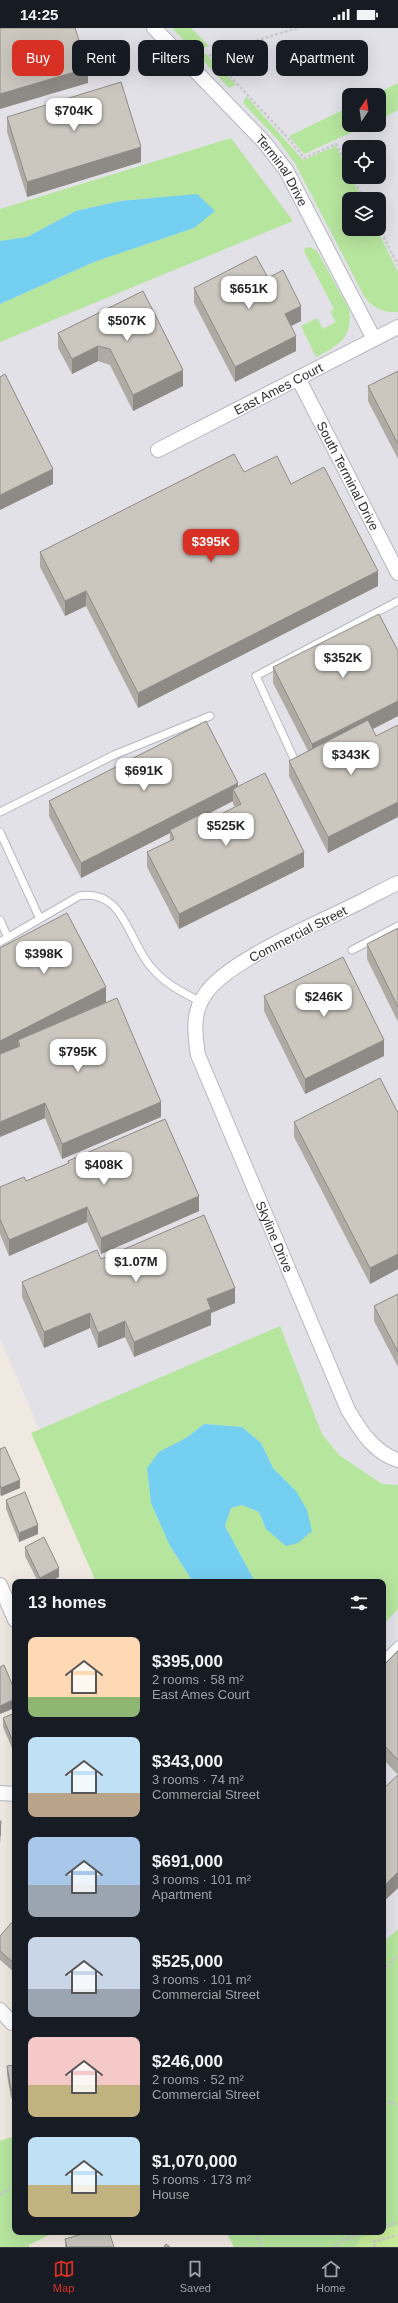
<!DOCTYPE html>
<meta charset="utf-8">
<style>
body{margin:0;font-family:Arial,sans-serif;background:#242831;color:#f1f3f6;height:100vh;display:flex;flex-direction:column;font-size:15px;white-space:nowrap}
*{box-sizing:border-box;margin:0}
p{font-size:13px;color:#9ea1a6}
.icon{flex:none;width:22px;height:22px;fill:none;stroke:currentColor;stroke-width:2;stroke-linecap:round;stroke-linejoin:round}
.map{position:relative;flex:1;overflow:hidden}
.side{position:absolute;left:12px;top:1551px;width:374px;height:656px;display:flex;flex-direction:column;background:#171b24;border-radius:8px;box-shadow:0 4px 16px #0002}
.side>*{flex:none}
.top-card{position:absolute;left:12px;top:12px;width:374px;height:36px;display:flex;gap:8px}
.needle{width:26px;rotate:13deg}
.tools{position:absolute;left:342px;top:60px;display:grid;gap:8px}
.tools a{display:grid;place-items:center;width:44px;height:44px;border-radius:8px;background:#171b24;box-shadow:0 4px 16px #0002;font-size:20px}
.price{position:absolute;translate:-50% -34px;padding:0 9px;border-radius:8px;background:#fff;color:#222;font-size:13px;line-height:26px;filter:drop-shadow(0 1px 2px #0008)}
.price::after{content:'';position:absolute;left:50%;top:24px;width:12px;height:9px;margin-left:-6px;background:inherit;clip-path:polygon(0 0,100% 0,50% 100%)}
.price.on{background:#d93025;color:#fff}
ul{padding:0;list-style:none}
li{display:flex;align-items:center;gap:12px;height:100px;padding:0 16px}
li span{display:grid;place-items:center;flex:none;width:112px;height:80px;border-radius:8px;color:#555}
li>.icon{margin-inline-start:auto}
span .icon{width:48px;height:48px;fill:#fffc;stroke-width:1}
li b{font-size:17px}
h2{display:flex;justify-content:space-between;align-items:center;height:48px;padding:0 16px;font-size:17px}
.tag{padding:0 14px;border-radius:8px;background:#171b24;box-shadow:0 4px 16px #0002;font-size:14px;line-height:36px}
.tag.on{background:#d93025;color:#fff}
.status{display:flex;justify-content:space-between;align-items:center;height:28px;padding:0 20px;background:#171b24;direction:ltr}
.status svg{height:11px;fill:currentColor}
.tabs{display:flex;justify-content:space-around;align-items:center;height:56px;border-top:1px solid #363941;background:#171b24;font-size:11px;color:#9ea1a6}
.tabs a{display:grid;justify-items:center;gap:2px}
.tabs .on{color:#d93025}
.map>svg:first-child{display:block}
.industrial{fill:#e3e1e8;fill-rule:evenodd}
.green{fill:#b6e59e}
.pitch{fill:#c9ec9a}
.water{fill:#75cff0}
.lines{fill:none;stroke-linecap:round;stroke-linejoin:round}
.lane-casing{stroke:#b4b7c1;stroke-width:9}
.street-casing{stroke:#b4b7c1;stroke-width:16}
.path{stroke:#c9c9c9;stroke-width:2.5;stroke-dasharray:3 2;stroke-linecap:butt}
.lane{stroke:#fff;stroke-width:7}
.street{stroke:#fff;stroke-width:14}
.wall{fill:#afaba4;fill-rule:evenodd}
.shaded-wall{fill:#8e8b86}
.building{fill:#cbc7bf;stroke:#8e8b86}
.labels{text-anchor:middle;dominant-baseline:central;stroke-width:3;stroke-linejoin:round;paint-order:stroke}
.street-label{font-size:13px;fill:#2e2e2e;stroke:#fff}
</style>
<div class="status"><b>14:25</b><svg viewBox="0 0 49 12"><path d="M0 12V9h3v3zM5 12V6h3v6zM10 12V3h3v9zM15 12V0h3v12zM26 1h20v11H26zM47 4h2v5h-2z"/></svg></div>
<div class="map">
<svg width="398" height="2219" viewBox="0 0 398 2219">
<rect width="100%" height="100%" fill="#efe9e1"/>
<path class="industrial" d="M0,0H398V1909L383,1925V1554H105L0,1310ZM349,67H379V97H349ZM349,119H379V149H349ZM349,171H379V201H349Z"/>
<path class="green" d="M172,0H191L209,18L201,21L236,57L229,60Z
M398,55V82L379,92V67H374Z
M246,68L303,132L336,118L362,171H349V201H377L398,244V284C384,285 372,280 364,268L296,137L278,112L243,75Z
M349,79V97H368L304,126L289,108Z
M231,110L293,193L0,314V276L94,234L194,200L152,170L120,173L76,183L27,209L0,213V181Z
M310,219L317,223L349,281C353,310 339,317 316,329L301,298L317,290L323,301L336,294L330,283L334,281L304,223L305,220Z
M280,1298L322,1406L339,1427L382,1456L398,1457V1581L383,1597V1554H255L225,1498L231,1480L242,1477L259,1484L266,1501L296,1463L273,1440L261,1415L242,1399L204,1396L186,1410L159,1425L147,1440L151,1475L170,1518L193,1554H96L31,1405Z
M398,1901V2219H234L226,2204H383V1914Z
M15,2108V2204H55L29,2217V2219H0V2113Z"/>
<path class="pitch" d="M398,2197V2219H356L360,2210Z"/>
<path class="water" d="M197,166L215,183L194,200L94,234L0,276V213L27,209L76,183L120,173Z
M204,1396L242,1399L261,1415L273,1440L296,1463L307,1482L312,1503L298,1515L286,1518L266,1501L259,1484L242,1477L231,1480L225,1498L255,1554H193L170,1518L151,1475L147,1440L159,1424L186,1410Z"/>
<g class="lines">
<defs>
<path id="lane" d="M294,731L256,648L398,573
M0,784L114,727L210,688
M0,804L40,891
M0,892L8,910
M0,914L79,868C124,860 128,913 151,939C165,956 182,964 201,974
M352,922L398,898
M383,1632L398,1617"/>
<g id="street">
<path id="s1" d="M154,0L264,114L286,142L374,311"/>
<path id="s2" d="M298,350L398,545"/>
<path id="s3" d="M158,422L398,299"/>
<path id="s4" d="M398,855C382,862 367,871 352,878C316,896 223,935 204,968C192,986 195,1007 198,1027L348,1382C360,1402 374,1425 398,1432"/>
<path d="M0,1557L15,1592"/>
<path d="M0,1765L15,1766"/>
<path d="M0,1982L12,1995"/>
</g>
</defs>
<use href="#lane" class="lane-casing"/>
<use href="#street" class="street-casing"/>
<path class="path" d="M297,0L210,27L288,110L304,130L336,116L349,141
M353,149L364,171
M379,200L398,237
M383,1943L398,1927
M383,2072L398,2077
M0,2167L15,2156
M383,2199L398,2194
M257,2204L261,2219
M335,2219L342,2212L367,2204
M375,2219L373,2214L398,2207"/>
<use href="#lane" class="lane"/>
<use href="#street" class="street"/>
</g>
<path class="wall" d="M7,89L141,134L27,169L7,104Z
M268,250L301,293L291,298L296,323L235,354L194,275V260Z
M143,263L183,358L133,383L110,337L98,333L72,346L58,320V305Z
M398,343V431L368,373V358Z
M244,444L291,456L378,558L138,680L86,578L65,588L40,539V524Z
M398,623V688L373,701L328,825L289,748V733L308,723L273,655V639Z
M238,758L304,839L179,901L147,839V824L170,813V805L81,850L49,788V773ZM233,773V776L235,779L209,792L206,787Z
M398,900V994L367,931V916Z
M0,920L106,974L161,1089L62,1131L45,1090L0,1109Z
M264,968L384,1028L305,1066L264,983Z
M398,1085V1241L370,1256L294,1109V1094Z
M68,1133L199,1183L101,1226L87,1194L9,1228L0,1206V1159L26,1153L68,1136Z
M101,1231L235,1275L211,1285V1297L134,1329L125,1309L98,1320L90,1300L44,1320L22,1269V1254Z
M398,1266V1339L374,1293V1278Z
M0,1421L20,1460L1,1468L0,1466Z
M6,1472L38,1506L19,1514L6,1481Z
M25,1519L59,1549L49,1554H38L25,1528Z
M398,1623V1860L383,1874L398,1747L383,1731V1638Z
M15,1685V1727L3,1699V1690Z
M15,1891V1945L0,1932V1908Z
M15,2037V2070H11L7,2047V2038Z
M65,2211L114,2219H65Z"/>
<path class="shaded-wall" d="M88,40V55L0,81V66Z
M141,119V134L27,169V154Z
M301,278V293L285,301V286Z
M296,308V323L235,354V339Z
M98,318V333L72,346V331Z
M183,342V358L133,383V367Z
M53,441V456L0,482V467Z
M378,543V558L138,680V665Z
M86,563V578L65,588V573Z
M398,673V688L312,732V716Z
M238,755V770L233,761V773L171,805L170,802V805L81,850V835Z
M398,774V789L328,825V809Z
M304,824V839L179,901V886Z
M106,959V974L18,1012V1020L0,1029V1013Z
M384,1012V1028L305,1066V1051Z
M161,1074V1089L62,1131V1116Z
M45,1075V1090L0,1109V1094Z
M199,1168V1183L101,1226V1210Z
M87,1179V1194L9,1228V1212Z
M398,1226V1241L370,1256V1240Z
M235,1260V1275L211,1285V1297L134,1329V1314L207,1271Z
M90,1285V1300L44,1320V1304Z
M125,1293V1309L98,1320V1305Z
M20,1452V1460L1,1468V1460Z
M38,1497V1506L19,1514V1505Z
M59,1540V1549L49,1554H40V1550Z
M15,1671V1680L0,1686V1678Z
M1,1793V1802L0,1817V1808Z
M398,1844V1860L383,1874V1859Z"/>
<path class="building" d="M0,0H75L88,40L0,66Z
M121,54L141,119L27,154L7,89Z
M256,228L268,250L283,242L301,278L285,286L296,308L235,339L194,260Z
M143,263L183,342L133,367L110,321L98,318L72,331L58,305Z
M398,343V416L368,358Z
M5,346L53,441L0,467V349Z
M234,426L244,444L277,428L291,456L324,439L378,543L138,665L86,563L65,573L40,524Z
M379,586L398,623V673L312,716L273,639Z
M368,692L376,708L398,697V774L328,809L289,733Z
M206,693L238,755L81,835L49,773Z
M265,745L304,824L179,886L147,824L174,811L170,802L205,784L209,792L241,776L233,761Z
M67,885L106,959L0,1013V920Z
M398,900V979L367,916Z
M343,929L384,1012L305,1051L264,968Z
M117,970L161,1074L62,1116L45,1075L0,1094V1026L20,1018L18,1012Z
M380,1050L398,1085V1226L370,1240L294,1094Z
M165,1091L199,1168L101,1210L87,1179L9,1212L0,1191V1159L24,1149L26,1153L69,1135L68,1133Z
M204,1187L235,1260L207,1271L211,1281L134,1314L125,1293L98,1305L90,1285L44,1304L22,1254L97,1222L101,1231Z
M398,1266V1324L374,1278Z
M5,1419L20,1452L1,1460L0,1457V1421Z
M25,1464L38,1497L19,1505L6,1472Z
M44,1509L59,1540L40,1550L25,1519Z
M398,1623V1732L383,1716V1638Z
M4,1637L15,1663V1671L0,1678V1639Z
M15,1685V1718L3,1690Z
M398,1747V1844L383,1859V1761Z
M0,1793H1L0,1808Z
M15,1891V1936L0,1923V1908Z
M15,2037V2061L11,2062L7,2038Z
M89,2204H109L114,2219H67L65,2211Z
M166,2216L170,2219H164Z"/>
<g class="labels">
<g class="street-label">
<text stroke="none"><textPath href="#s1" startOffset="192">Terminal Drive</textPath></text>
<text stroke="none"><textPath href="#s3" startOffset="135">East Ames Court</textPath></text>
<text stroke="none"><textPath href="#s2" startOffset="110">South Terminal Drive</textPath></text>
<text transform="translate(298 906) rotate(-27)">Commercial Street</text>
<text stroke="none"><textPath href="#s4" startOffset="484">Skyline Drive</textPath></text>
</g>
</g>
</svg>
<div class="tools">
<a><svg class="needle" viewBox="-14 -14 28 28"><path d="M0-13l5 13h-10z" fill="#e53935"/><path d="M0 13l5-13h-10z" fill="#9ea1a6"/></svg></a>
<a><svg class="icon" aria-label="locate" viewBox="0 0 24 24"><circle cx="12" cy="12" r="6"/><path d="M12 2v4M12 18v4M2 12h4M18 12h4"/></svg></a>
<a><svg class="icon" aria-label="layers" viewBox="0 0 24 24"><path d="M12 4l9 5-9 5-9-5zM3 14l9 5 9-5"/></svg></a>
</div>
<b class="price" style="left:74px;top:104px">$704K</b>
<b class="price" style="left:249px;top:282px">$651K</b>
<b class="price" style="left:127px;top:314px">$507K</b>
<b class="price on" style="left:211px;top:535px">$395K</b>
<b class="price" style="left:343px;top:651px">$352K</b>
<b class="price" style="left:351px;top:748px">$343K</b>
<b class="price" style="left:144px;top:764px">$691K</b>
<b class="price" style="left:226px;top:819px">$525K</b>
<b class="price" style="left:44px;top:947px">$398K</b>
<b class="price" style="left:324px;top:990px">$246K</b>
<b class="price" style="left:78px;top:1045px">$795K</b>
<b class="price" style="left:104px;top:1158px">$408K</b>
<b class="price" style="left:136px;top:1255px">$1.07M</b>
<div class="top-card">
<a class="tag on">Buy</a>
<a class="tag">Rent</a>
<a class="tag">Filters</a>
<a class="tag">New</a>
<a class="tag">Apartment</a>
</div>
<section class="side">
<h2>13 homes<svg class="icon" aria-label="filters" viewBox="0 0 24 24"><path d="M4 7h16M4 17h16"/><circle cx="9" cy="7" r="2"/><circle cx="15" cy="17" r="2"/></svg></h2>
<ul>
<li><span style="background:linear-gradient(#ffd9b3 75%,#8fb573 0)"><svg class="icon" aria-label="home" viewBox="0 0 24 24"><path d="M3 11l9-7 9 7M6 9v11h12V9"/></svg></span><div><b>$395,000</b><p>2 rooms · 58 m²</p><p>East Ames Court</p></div></li>
<li><span style="background:linear-gradient(#bfe0f5 70%,#b9a48a 0)"><svg class="icon" aria-label="home" viewBox="0 0 24 24"><path d="M3 11l9-7 9 7M6 9v11h12V9"/></svg></span><div><b>$343,000</b><p>3 rooms · 74 m²</p><p>Commercial Street</p></div></li>
<li><span style="background:linear-gradient(#a9c7e8 60%,#9aa5b1 0)"><svg class="icon" aria-label="home" viewBox="0 0 24 24"><path d="M3 11l9-7 9 7M6 9v11h12V9"/></svg></span><div><b>$691,000</b><p>3 rooms · 101 m²</p><p>Apartment</p></div></li>
<li><span style="background:linear-gradient(#c9d6e8 65%,#9aa5b1 0)"><svg class="icon" aria-label="home" viewBox="0 0 24 24"><path d="M3 11l9-7 9 7M6 9v11h12V9"/></svg></span><div><b>$525,000</b><p>3 rooms · 101 m²</p><p>Commercial Street</p></div></li>
<li><span style="background:linear-gradient(#f6c9c9 60%,#c2b280 0)"><svg class="icon" aria-label="home" viewBox="0 0 24 24"><path d="M3 11l9-7 9 7M6 9v11h12V9"/></svg></span><div><b>$246,000</b><p>2 rooms · 52 m²</p><p>Commercial Street</p></div></li>
<li><span style="background:linear-gradient(#bfe0f5 60%,#c2b280 0)"><svg class="icon" aria-label="home" viewBox="0 0 24 24"><path d="M3 11l9-7 9 7M6 9v11h12V9"/></svg></span><div><b>$1,070,000</b><p>5 rooms · 173 m²</p><p>House</p></div></li>
</ul>
</section>
</div>
<nav class="tabs">
<a class="on"><svg class="icon" aria-label="map" viewBox="0 0 24 24"><path d="M3 6l6-2 6 2 6-2v14l-6 2-6-2-6 2zM9 4v14M15 6v14"/></svg>Map</a>
<a><svg class="icon" aria-label="saved" viewBox="0 0 24 24"><path d="M7 4h10v16l-5-4-5 4z"/></svg>Saved</a>
<a><svg class="icon" aria-label="home" viewBox="0 0 24 24"><path d="M3 11l9-7 9 7M6 9v11h12V9"/></svg>Home</a>
</nav>
